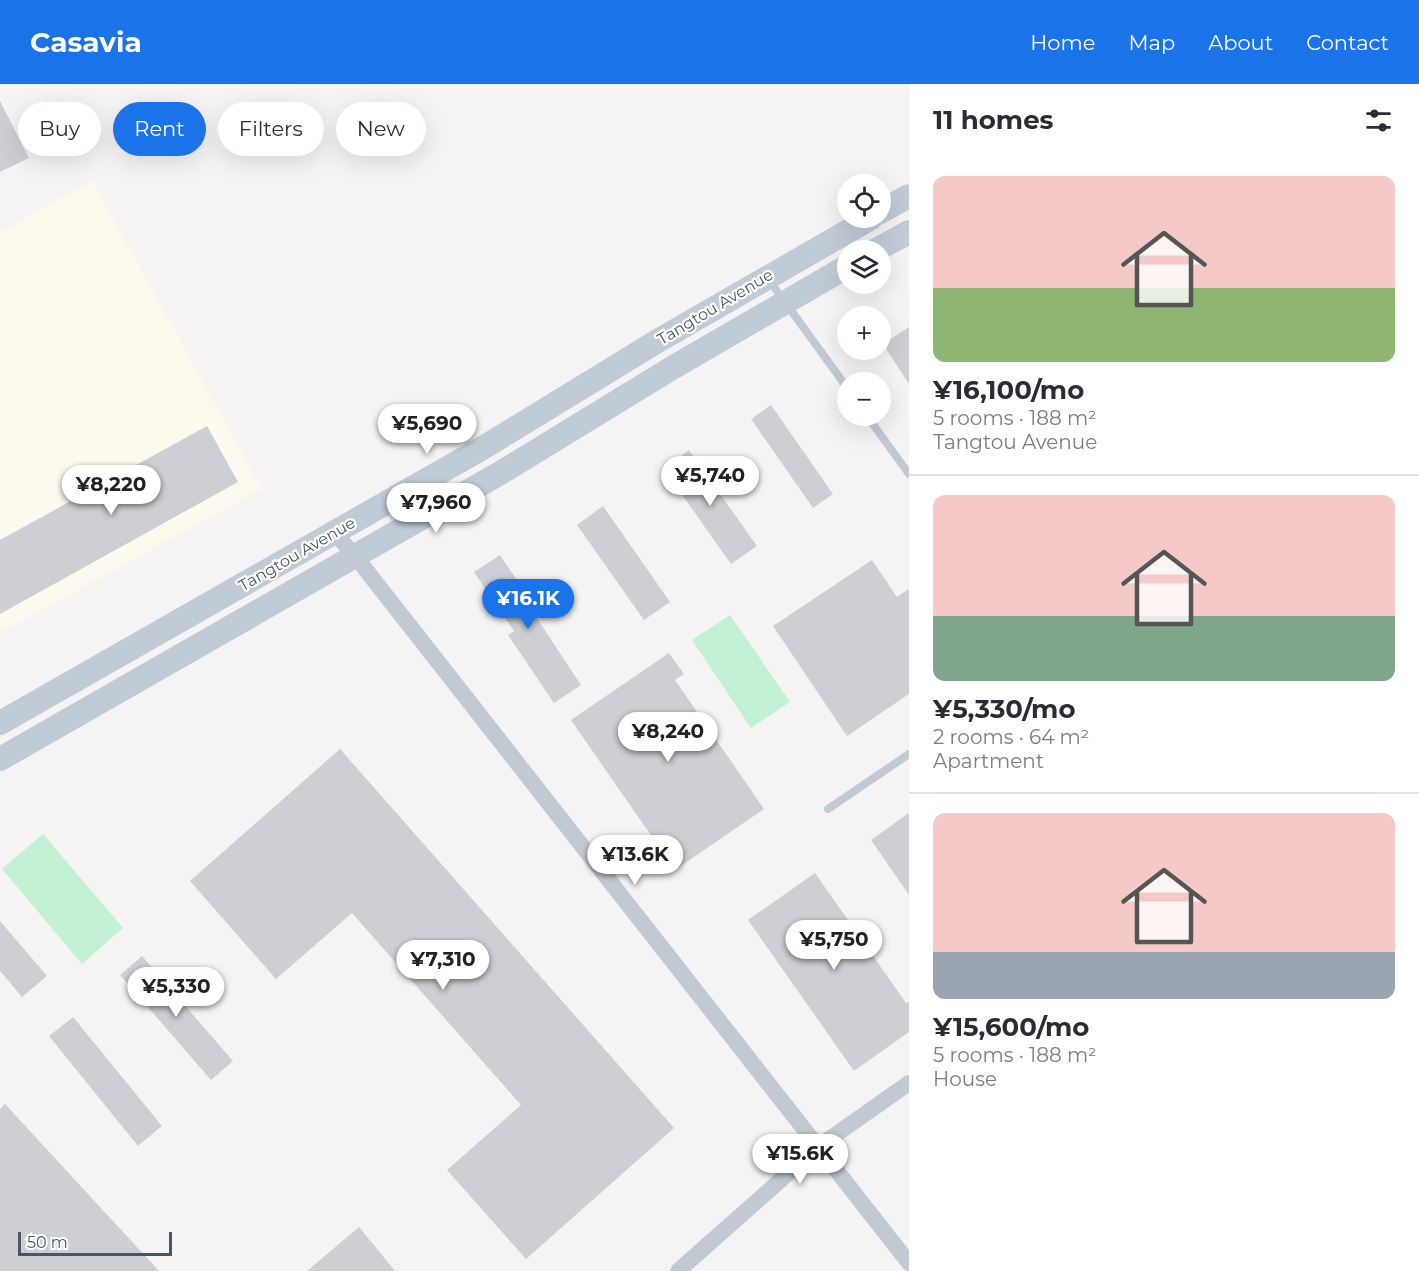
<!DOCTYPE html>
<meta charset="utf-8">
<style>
body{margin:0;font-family:Montserrat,sans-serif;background:#f2f2f3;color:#2b2b33;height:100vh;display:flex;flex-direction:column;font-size:22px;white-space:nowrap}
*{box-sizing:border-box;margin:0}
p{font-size:20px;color:#7c7c81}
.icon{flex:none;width:33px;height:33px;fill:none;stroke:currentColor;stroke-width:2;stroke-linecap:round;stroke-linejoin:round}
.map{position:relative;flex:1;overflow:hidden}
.panel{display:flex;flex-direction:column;background:#fff;width:510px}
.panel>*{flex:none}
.guide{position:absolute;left:18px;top:18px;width:570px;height:54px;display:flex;gap:12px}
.controls{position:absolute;left:837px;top:90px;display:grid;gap:12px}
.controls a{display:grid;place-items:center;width:54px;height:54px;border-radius:50%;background:#fff;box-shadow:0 6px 24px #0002;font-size:30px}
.scale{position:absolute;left:18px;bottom:15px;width:154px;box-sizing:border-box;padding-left:6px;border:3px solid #4a5661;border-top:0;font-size:16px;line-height:21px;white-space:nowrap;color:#4a5661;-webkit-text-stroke:4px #fff;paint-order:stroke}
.price{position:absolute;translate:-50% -51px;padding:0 14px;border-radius:21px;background:#fff;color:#222;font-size:20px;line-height:39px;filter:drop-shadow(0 2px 3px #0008)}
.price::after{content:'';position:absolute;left:50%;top:36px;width:18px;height:14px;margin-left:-9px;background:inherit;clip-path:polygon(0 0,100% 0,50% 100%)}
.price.on{background:#1a73e8;color:#fff}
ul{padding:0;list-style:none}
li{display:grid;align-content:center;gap:12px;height:318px;padding:0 24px}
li+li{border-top:2px solid #e1e1e2}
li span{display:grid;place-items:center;height:186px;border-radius:12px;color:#555}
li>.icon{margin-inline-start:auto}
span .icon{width:108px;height:108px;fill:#fffc;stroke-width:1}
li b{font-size:26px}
h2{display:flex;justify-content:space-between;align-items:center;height:72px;padding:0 24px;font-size:26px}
.pill{padding:0 21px;border-radius:27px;background:#fff;box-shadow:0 6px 24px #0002;font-size:21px;line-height:54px}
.pill.on{background:#1a73e8;color:#fff}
header{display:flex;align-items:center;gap:36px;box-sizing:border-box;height:84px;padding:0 30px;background:#1a73e8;color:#fff}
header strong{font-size:28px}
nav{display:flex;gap:33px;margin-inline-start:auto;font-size:21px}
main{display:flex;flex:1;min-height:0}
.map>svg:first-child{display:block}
.commercial{fill:#fdf9ef}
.green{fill:#c3f1d5}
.building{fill:#cdcfd5}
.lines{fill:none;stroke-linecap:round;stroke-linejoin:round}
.service{stroke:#c1cad2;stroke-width:8}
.minor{stroke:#c1cad2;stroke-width:16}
.secondary{stroke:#c1cbd6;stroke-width:24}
.labels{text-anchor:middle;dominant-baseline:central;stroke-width:4.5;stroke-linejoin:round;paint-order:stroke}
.street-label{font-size:16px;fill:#4a5661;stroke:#fff}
</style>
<header>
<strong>Casavia</strong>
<nav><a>Home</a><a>Map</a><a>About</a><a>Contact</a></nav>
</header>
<main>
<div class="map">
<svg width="909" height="1187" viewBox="0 0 909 1187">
<rect width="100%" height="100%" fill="#f5f3f3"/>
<path class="commercial" d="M92,97L262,405L0,549V148Z"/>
<path class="green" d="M730,531L790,618L751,644L692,556Z
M43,750L123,844L82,880L2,785Z"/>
<path class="building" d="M0,17L29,74L0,88Z
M909,243V300L883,260Z
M771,321L833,410L813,424L751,335Z
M207,342L238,398L0,530V456Z
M689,366L757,462L731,480L664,385Z
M603,422L670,518L644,536L577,441Z
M500,471L540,530L536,533L581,601L554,619L508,551L514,547L474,488Z
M872,476L897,513L909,505V610L847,652L773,542Z
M669,569L684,590L675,596L764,725L675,786L571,636Z
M340,665L674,1044L526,1175L447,1086L521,1021L352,829L276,895L190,797Z
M909,729V811L871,756Z
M815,789L906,919L909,918V948L854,987L748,836Z
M0,837L47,892L22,913L0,887Z
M142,872L233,977L211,996L120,891Z
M73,933L162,1042L138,1062L49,952Z
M5,1020L159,1187H0V1025Z
M359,1143L395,1187H307Z"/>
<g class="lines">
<path class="service" d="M769,196L848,305
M867,332L909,390
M828,725L909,670"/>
<path class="minor" d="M334,448L355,472L909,1179
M678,1187L818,1063L909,999"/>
<path class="secondary" d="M880,128L909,112
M876,166L909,148
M0,639L486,362L656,258L871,134
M0,675L502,388L672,284L848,182"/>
</g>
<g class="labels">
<g class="street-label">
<text transform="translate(715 223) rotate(-31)">Tangtou Avenue</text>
<text transform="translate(297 470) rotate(-30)">Tangtou Avenue</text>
</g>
</g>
</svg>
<div class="controls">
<a><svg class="icon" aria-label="locate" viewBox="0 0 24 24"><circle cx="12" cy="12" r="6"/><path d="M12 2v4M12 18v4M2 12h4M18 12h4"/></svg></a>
<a><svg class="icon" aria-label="layers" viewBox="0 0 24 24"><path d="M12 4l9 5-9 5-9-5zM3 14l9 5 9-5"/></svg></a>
<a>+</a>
<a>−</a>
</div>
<div class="scale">50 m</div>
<b class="price" style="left:427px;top:371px">¥5,690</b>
<b class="price" style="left:710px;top:423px">¥5,740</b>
<b class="price" style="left:111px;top:432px">¥8,220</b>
<b class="price" style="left:436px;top:450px">¥7,960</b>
<b class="price on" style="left:528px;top:546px">¥16.1K</b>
<b class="price" style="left:668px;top:679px">¥8,240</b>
<b class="price" style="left:635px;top:802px">¥13.6K</b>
<b class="price" style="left:834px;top:887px">¥5,750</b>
<b class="price" style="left:443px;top:907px">¥7,310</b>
<b class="price" style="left:176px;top:934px">¥5,330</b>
<b class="price" style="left:800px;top:1101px">¥15.6K</b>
<div class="guide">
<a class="pill">Buy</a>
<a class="pill on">Rent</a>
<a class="pill">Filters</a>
<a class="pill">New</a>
</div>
</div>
<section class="panel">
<h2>11 homes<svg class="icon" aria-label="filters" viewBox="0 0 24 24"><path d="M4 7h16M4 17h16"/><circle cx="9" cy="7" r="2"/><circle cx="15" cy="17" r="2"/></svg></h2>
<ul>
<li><span style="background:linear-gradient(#f6c9c9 60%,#8fb573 0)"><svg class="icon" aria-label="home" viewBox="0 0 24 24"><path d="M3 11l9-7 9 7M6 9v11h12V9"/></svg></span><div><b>¥16,100/mo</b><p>5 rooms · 188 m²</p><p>Tangtou Avenue</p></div></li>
<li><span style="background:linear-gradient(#f6c9c9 65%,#7fa58c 0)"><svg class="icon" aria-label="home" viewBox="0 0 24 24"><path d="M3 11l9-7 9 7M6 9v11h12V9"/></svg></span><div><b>¥5,330/mo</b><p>2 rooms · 64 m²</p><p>Apartment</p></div></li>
<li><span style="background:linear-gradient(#f6c9c9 75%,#9aa5b1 0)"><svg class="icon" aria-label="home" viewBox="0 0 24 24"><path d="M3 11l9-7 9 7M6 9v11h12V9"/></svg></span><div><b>¥15,600/mo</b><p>5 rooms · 188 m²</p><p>House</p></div></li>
</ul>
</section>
</main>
